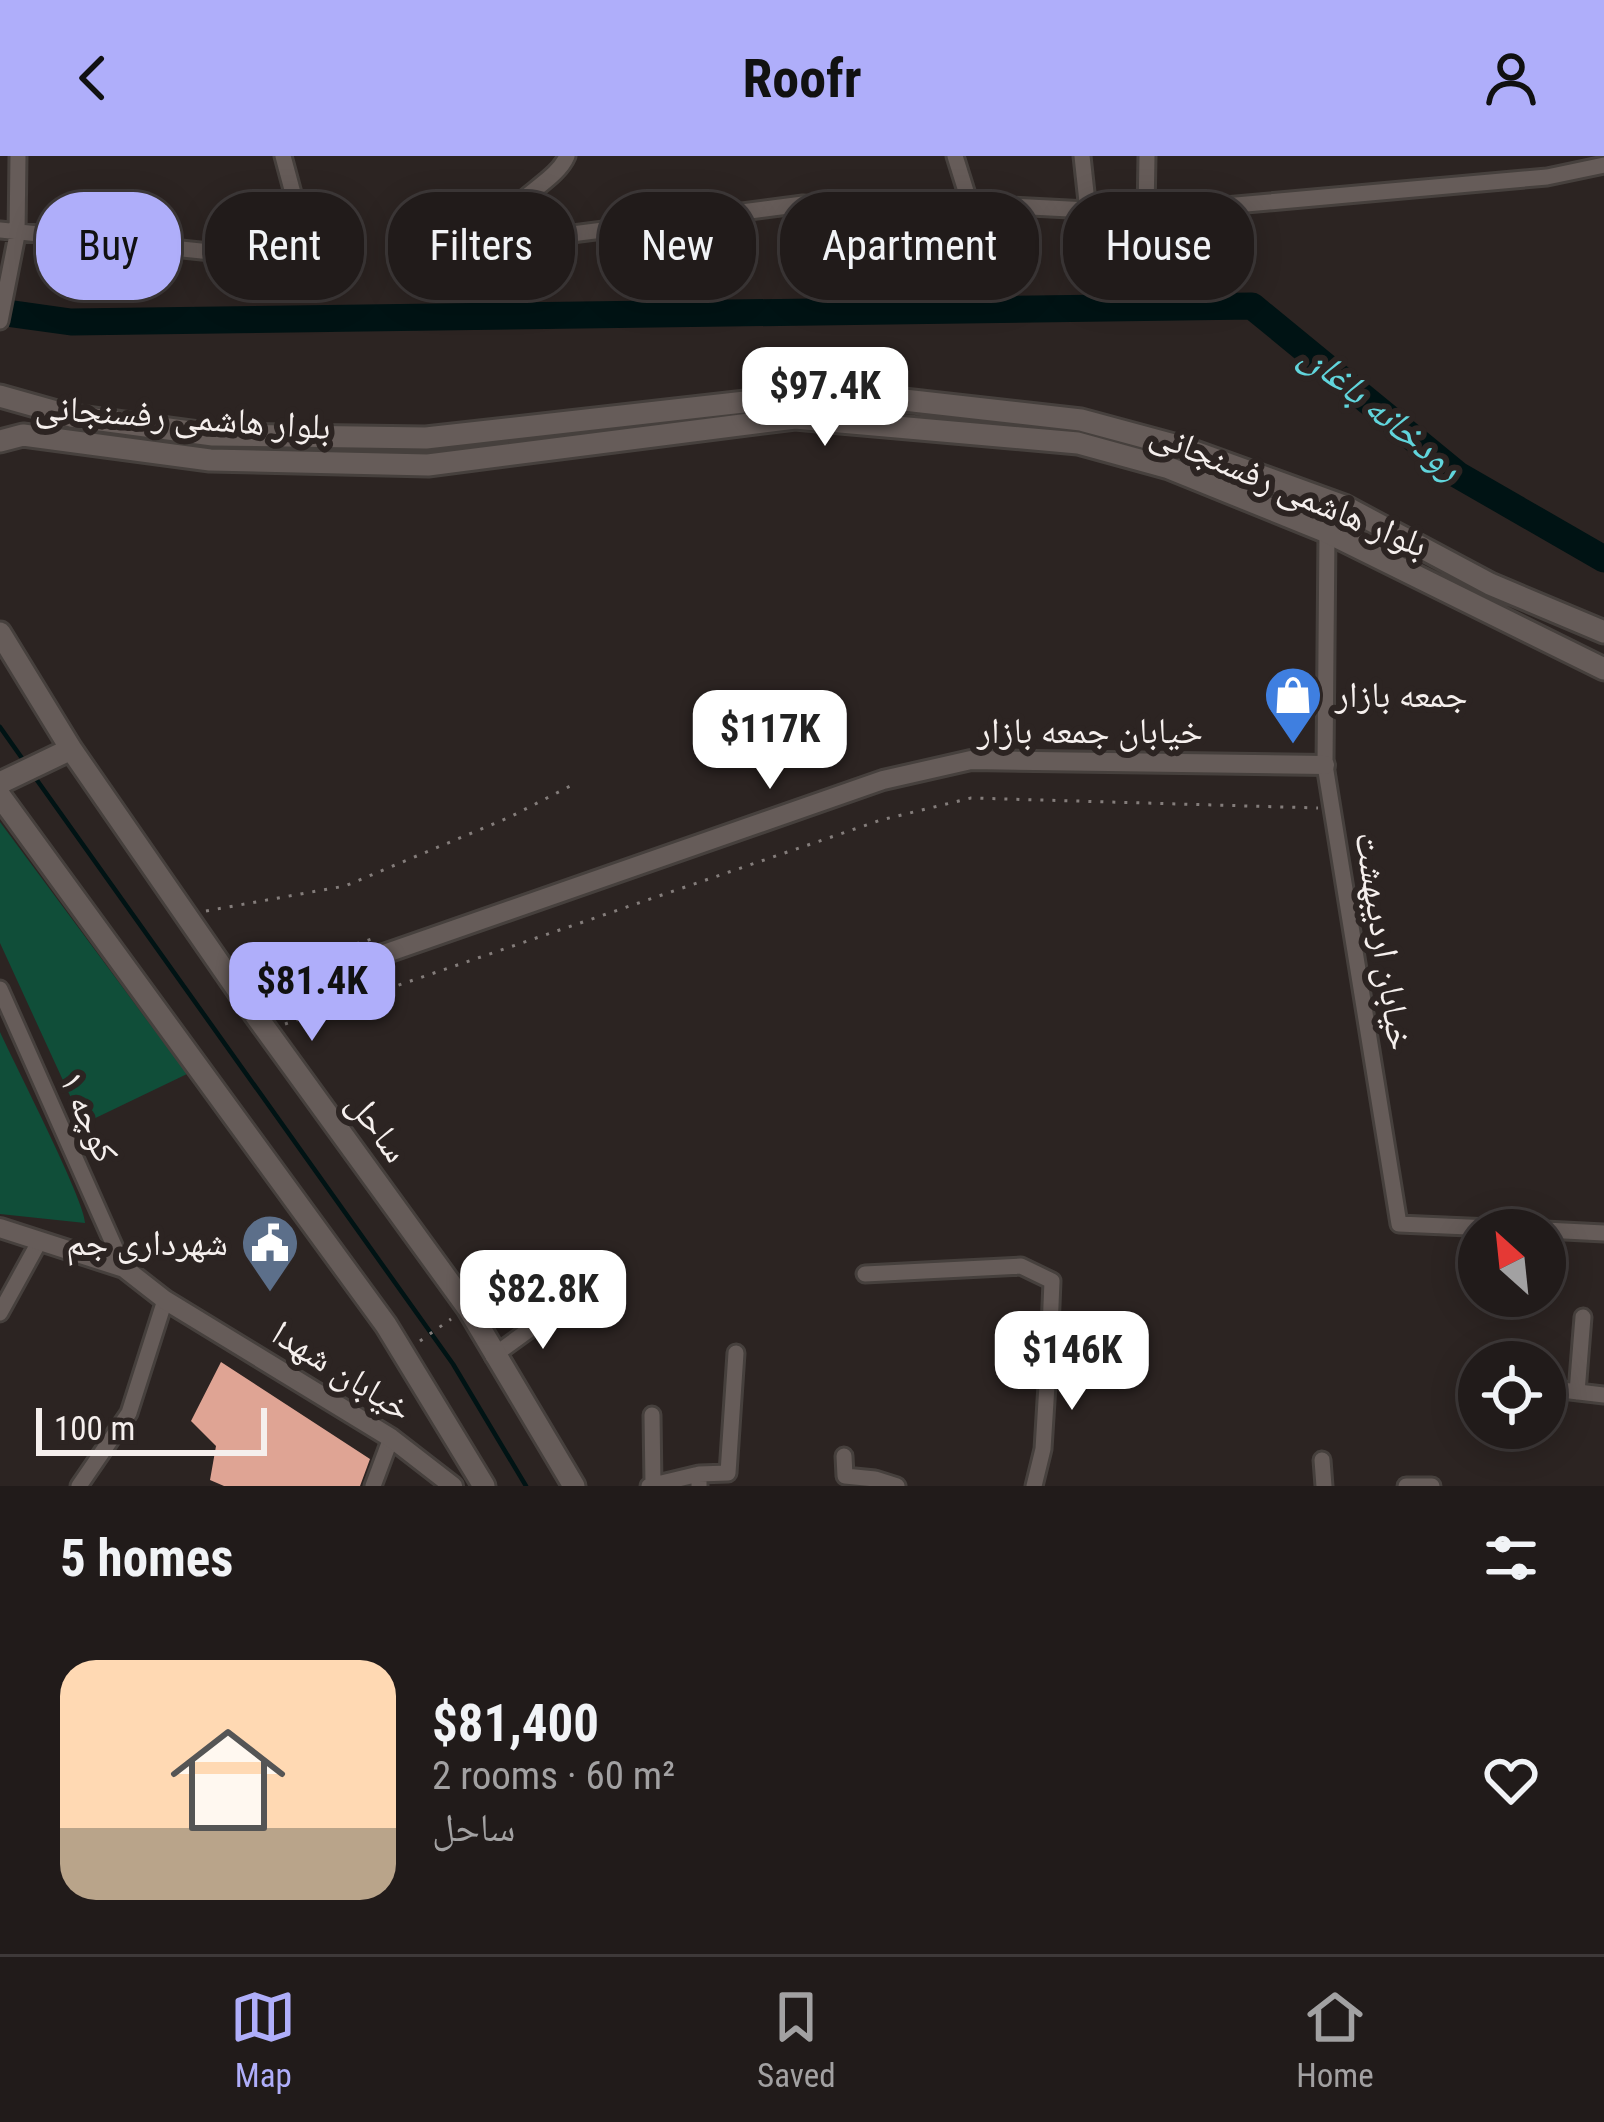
<!DOCTYPE html>
<meta charset="utf-8">
<style>
body{margin:0;font-family:"Roboto Condensed","Noto Naskh Arabic",sans-serif;background:#2d2827;color:#f1f3f6;height:100vh;display:flex;flex-direction:column;font-size:45px;white-space:nowrap}
*{box-sizing:border-box;margin:0}
p{font-size:39px;color:#a2a1a2}
.icon{flex:none;width:66px;height:66px;fill:none;stroke:currentColor;stroke-width:2;stroke-linecap:round;stroke-linejoin:round}
.map{position:relative;height:1330px;overflow:hidden}
.details{display:flex;flex-direction:column;background:#211b1a;flex:1}
.details>*{flex:none}
.hud{position:absolute;left:36px;top:36px;width:1533px;height:108px;display:flex;gap:24px}
.needle{width:78px;rotate:333deg}
.buttons{position:absolute;left:1458px;top:1053px;display:grid;gap:24px}
.buttons a{display:grid;place-items:center;width:108px;height:108px;border-radius:50%;background:#211b1a;box-shadow:0 6px 30px #0003,0 0 0 3px #3e3939;font-size:60px}
.scale{position:absolute;left:36px;bottom:30px;width:231px;box-sizing:border-box;padding-left:12px;border:6px solid #f5efed;border-top:0;font-size:33px;line-height:42px;white-space:nowrap;color:#f5efed;-webkit-text-stroke:9px #2c2422;paint-order:stroke}
.price{position:absolute;translate:-50% -102px;padding:0 27px;border-radius:24px;background:#fff;color:#222;font-size:39px;line-height:78px;filter:drop-shadow(0 3px 6px #0008)}
.price::after{content:'';position:absolute;left:50%;top:72px;width:36px;height:27px;margin-left:-18px;background:inherit;clip-path:polygon(0 0,100% 0,50% 100%)}
.price.active{background:#afaefa;color:#111}
ul{padding:0;list-style:none}
li{display:flex;align-items:center;gap:36px;height:300px;padding:0 60px}
li span{display:grid;place-items:center;flex:none;width:336px;height:240px;border-radius:36px;color:#555}
li>.icon{margin-inline-start:auto}
span .icon{width:144px;height:144px;fill:#fffc;stroke-width:1}
li b{font-size:51px}
h2{display:flex;justify-content:space-between;align-items:center;height:144px;padding:0 60px;font-size:51px}
.chip{padding:0 42px;border-radius:48px;background:#211b1a;box-shadow:0 6px 30px #0003,0 0 0 3px #3e3939;font-size:42px;line-height:108px}
.chip.active{background:#afaefa;color:#111}
header{display:flex;justify-content:space-between;align-items:center;height:156px;padding:0 60px;background:#afaefa;color:#111;font-size:54px;font-weight:700}
.tabs{display:flex;justify-content:space-around;align-items:center;height:168px;border-top:3px solid #3e3939;background:#211b1a;font-size:33px;color:#a2a1a2}
.tabs a{display:grid;justify-items:center;gap:6px}
.tabs .active{color:#afaefa}
.map>svg:first-child{display:block}
.green{fill:#104e39}
.lines{fill:none;stroke-linecap:round;stroke-linejoin:round}
.stream{stroke:#001314;stroke-width:4.5}
.river{stroke:#001314;stroke-width:27}
.building{fill:#dfa494}
.minor-casing{stroke:#46403d;stroke-width:21}
.tertiary-casing{stroke:#46403d;stroke-width:24}
.secondary-casing{stroke:#46403d;stroke-width:27}
.path{stroke:#847d7b;stroke-width:3;stroke-dasharray:3 9;stroke-linecap:butt}
.minor{stroke:#665c59;stroke-width:15}
.tertiary{stroke:#665c59;stroke-width:18}
.secondary{stroke:#665c59;stroke-width:21}
.labels{text-anchor:middle;dominant-baseline:central;stroke-width:12;stroke-linejoin:round;paint-order:stroke}
.street-label{font-size:36px;fill:#f5efed;stroke:#2c2422}
.poi-label{font-size:36px;fill:#f5efed;stroke:#2c2422;text-anchor:start}
.water-label{font-size:39px;font-style:italic;fill:#61d5dc;stroke:#2c2422}
</style>
<header><svg class="icon" aria-label="back" viewBox="0 0 24 24"><path d="M15 5l-7 7 7 7"/></svg>Roofr<svg class="icon" aria-label="person" viewBox="0 0 24 24"><circle cx="12" cy="8" r="4"/><path d="M4 21q1-7 8-7t8 7"/></svg></header>
<div class="map">
<svg width="1604" height="1330" viewBox="0 0 1604 1330">
<rect width="100%" height="100%" fill="#2c2422"/>
<path class="green" d="M0,666L187,918L83,968L0,787Z
M0,876C14,907 86,1047 85,1067L0,1058Z"/>
<g class="lines">
<path class="stream" d="M0,571L24,605
M34,620L453,1208L526,1330"/>
<path class="river" d="M0,156L71,166L1252,150L1458,319L1604,403"/>
</g>
<path class="building" d="M221,1206L370,1303L360,1330H224L210,1324L216,1290L191,1265Z"/>
<g class="lines">
<defs>
<path id="minor" d="M567,0C556,26 513,41 493,78L495,88L803,48L894,53L970,48
M955,0L970,48L1146,57L1547,21L1604,9
M1082,0L1088,55
M1146,57L1147,0
M0,74L278,103L294,98L302,89L301,67L283,0
M0,165L17,79L18,0
M1327,376L1325,609L1399,1068L1535,1074
M0,833L124,1112
M1545,1074L1604,1077
M865,1118L1021,1110L1052,1125L1049,1197
M0,1157L39,1086
M493,1200L562,1150
M1545,1232L1604,1239
M1577,1236L1583,1161
M652,1259L653,1329
M844,1300L845,1320L875,1323
M1322,1304L1324,1330
M79,1330L129,1257L165,1144
M373,1330L391,1282
M649,1330L699,1318
M699,1330V1318L728,1317L736,1197
M875,1330V1323L897,1330
M1034,1330L1043,1293L1049,1197L1129,1211
M1406,1330H1432"/>
<path id="tertiary" d="M246,846L883,624L971,604L1325,609
M0,1072L124,1112L165,1144L391,1282L453,1330"/>
<path id="secondary" d="M0,240L71,260L213,279L426,282L833,236L1081,264L1181,291L1344,350L1490,428L1604,476
M0,285L23,279L210,304L428,309L795,262L1078,287L1169,312L1327,376L1604,513
M0,477L71,593L246,846L468,1152L574,1330
M0,627L71,593
M0,640L386,1169L484,1330"/>
</defs>
<use href="#minor" class="minor-casing"/>
<use href="#tertiary" class="tertiary-casing"/>
<use href="#secondary" class="secondary-casing"/>
<path class="path" d="M206,755L345,730L510,661L576,627
M253,820L375,782
M285,868L881,664L971,642L1318,652
M420,1185L451,1163"/>
<use href="#minor" class="minor"/>
<use href="#tertiary" class="tertiary"/>
<use href="#secondary" class="secondary"/>
</g>
<defs>
<symbol id="shop-pin" viewBox="-11 -11 22 30"><path d="M0 17L-7.5 6A9.5 9.5 0 1 1 7.5 6Z" fill="#3f7fe0" stroke="#2c2422"/><path d="M-5-2.5h2.3a2.7 3.5 0 0 1 5.4 0H5L5.5 6h-11ZM-1.5-2.5h3a1.5 2.3 0 0 0-3 0Z" fill="#fff"/></symbol>
<symbol id="civic-pin" viewBox="-11 -11 22 30"><path d="M0 17L-7.5 6A9.5 9.5 0 1 1 7.5 6Z" fill="#5c6f8a" stroke="#2c2422"/><path d="M-.6-6.5H3V-4.5H.6V-3L4-1V1h2V6H-6V1h2V-1L-.6-3ZM-1.2 2.5V6h2.4V2.5Z" fill="#fff"/></symbol>
</defs>
<g fill-rule="evenodd">
<use href="#shop-pin" x="1260" y="506" width="66" height="90"/>
<use href="#civic-pin" x="237" y="1054" width="66" height="90"/>
</g>
<g class="labels">
<g class="street-label">
<text transform="translate(183 261) rotate(4)">بلوار هاشمی رفسنجانی</text>
<text transform="translate(1289 333) rotate(23)">بلوار هاشمی رفسنجانی</text>
<text x="1090" y="575">خیابان جمعه بازار</text>
<text transform="translate(1384 785) rotate(81)">خیابان اردیبهشت</text>
<text transform="translate(89 961) rotate(66)">کوچه ۱</text>
<text transform="translate(378 971) rotate(54)">ساحل</text>
<text transform="translate(342 1215) rotate(32)">خیابان شهدا</text>
</g>
<g class="poi-label">
<text x="1335" y="539">جمعه بازار</text>
<text x="228" y="1087" text-anchor="end">شهرداری جم</text>
</g>
<g class="water-label">
<text transform="translate(1382 255) rotate(39)">رودخانه باغان</text>
</g>
</g>
</svg>
<div class="buttons">
<a><svg class="needle" viewBox="-14 -14 28 28"><path d="M0-13l5 13h-10z" fill="#e53935"/><path d="M0 13l5-13h-10z" fill="#a2a1a2"/></svg></a>
<a><svg class="icon" aria-label="locate" viewBox="0 0 24 24"><circle cx="12" cy="12" r="6"/><path d="M12 2v4M12 18v4M2 12h4M18 12h4"/></svg></a>
</div>
<div class="scale">100 m</div>
<b class="price" style="left:825px;top:293px">$97.4K</b>
<b class="price" style="left:770px;top:636px">$117K</b>
<b class="price active" style="left:312px;top:888px">$81.4K</b>
<b class="price" style="left:543px;top:1196px">$82.8K</b>
<b class="price" style="left:1072px;top:1257px">$146K</b>
<div class="hud">
<a class="chip active">Buy</a>
<a class="chip">Rent</a>
<a class="chip">Filters</a>
<a class="chip">New</a>
<a class="chip">Apartment</a>
<a class="chip">House</a>
</div>
</div>
<section class="details">
<h2>5 homes<svg class="icon" aria-label="filters" viewBox="0 0 24 24"><path d="M4 7h16M4 17h16"/><circle cx="9" cy="7" r="2"/><circle cx="15" cy="17" r="2"/></svg></h2>
<ul>
<li><span style="background:linear-gradient(#ffd9b3 70%,#b9a48a 0)"><svg class="icon" aria-label="home" viewBox="0 0 24 24"><path d="M3 11l9-7 9 7M6 9v11h12V9"/></svg></span><div><b>$81,400</b><p>2 rooms · 60 m²</p><p>ساحل</p></div><svg class="icon" aria-label="heart" viewBox="0 0 24 24"><path d="M12 20l-8-8c-3-5 5-10 8-4 3-6 11-1 8 4z"/></svg></li>
</ul>
</section>
<nav class="tabs">
<a class="active"><svg class="icon" aria-label="map" viewBox="0 0 24 24"><path d="M3 6l6-2 6 2 6-2v14l-6 2-6-2-6 2zM9 4v14M15 6v14"/></svg>Map</a>
<a><svg class="icon" aria-label="saved" viewBox="0 0 24 24"><path d="M7 4h10v16l-5-4-5 4z"/></svg>Saved</a>
<a><svg class="icon" aria-label="home" viewBox="0 0 24 24"><path d="M3 11l9-7 9 7M6 9v11h12V9"/></svg>Home</a>
</nav>
